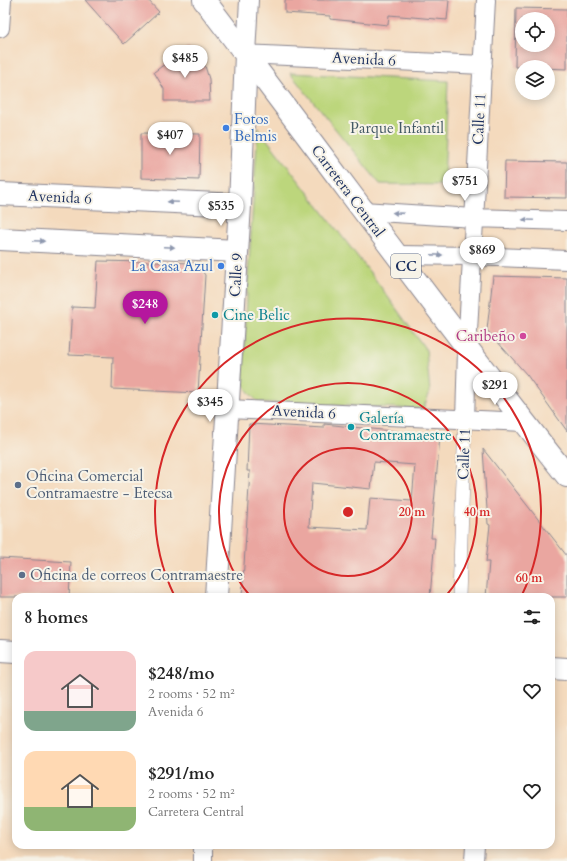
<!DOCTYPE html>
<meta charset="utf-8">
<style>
body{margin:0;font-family:Cardo,serif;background:#f6f6f6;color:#222;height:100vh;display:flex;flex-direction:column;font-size:15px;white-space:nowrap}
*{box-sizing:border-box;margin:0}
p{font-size:13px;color:#767676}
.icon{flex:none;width:22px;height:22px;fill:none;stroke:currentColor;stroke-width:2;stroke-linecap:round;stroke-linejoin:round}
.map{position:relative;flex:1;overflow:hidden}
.side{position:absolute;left:12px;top:593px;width:543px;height:256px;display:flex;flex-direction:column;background:#fff;border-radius:12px;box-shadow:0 2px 10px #0003}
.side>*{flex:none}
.fabs{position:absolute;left:515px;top:12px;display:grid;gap:8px}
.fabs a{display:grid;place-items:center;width:40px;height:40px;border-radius:50%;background:#fff;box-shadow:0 2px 10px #0003;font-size:20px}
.price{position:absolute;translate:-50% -34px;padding:0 9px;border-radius:14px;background:#fff;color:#222;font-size:13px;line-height:26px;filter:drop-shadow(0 1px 2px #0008)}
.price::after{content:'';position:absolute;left:50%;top:24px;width:12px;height:9px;margin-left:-6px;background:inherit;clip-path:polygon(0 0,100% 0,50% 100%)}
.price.selected{background:#b5179e;color:#fff}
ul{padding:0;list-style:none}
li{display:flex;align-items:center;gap:12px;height:100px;padding:0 12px}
li span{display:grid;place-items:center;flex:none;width:112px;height:80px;border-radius:12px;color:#555}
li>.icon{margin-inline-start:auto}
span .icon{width:48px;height:48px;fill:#fffc;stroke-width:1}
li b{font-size:17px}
h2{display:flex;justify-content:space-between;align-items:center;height:48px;padding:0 12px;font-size:17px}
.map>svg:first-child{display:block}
.green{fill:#bcd67b;stroke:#6c826c}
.building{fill:#eaa6a0;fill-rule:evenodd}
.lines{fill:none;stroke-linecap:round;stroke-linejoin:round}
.pedestrian-casing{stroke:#88848e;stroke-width:14}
.minor-casing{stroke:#88848e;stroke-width:20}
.tertiary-casing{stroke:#88848e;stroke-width:24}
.secondary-casing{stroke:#88848e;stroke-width:24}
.trunk-casing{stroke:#88848e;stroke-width:24}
.pedestrian{stroke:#fff;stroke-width:13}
.minor{stroke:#fff;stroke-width:18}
.tertiary{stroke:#fff;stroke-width:22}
.secondary{stroke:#fff;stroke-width:22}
.trunk{stroke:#fff;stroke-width:22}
.oneway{fill:#8d97ae}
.ring{fill:none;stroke:#d62828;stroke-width:2}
.shop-dot{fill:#3f7fe0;stroke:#f7f3e8;stroke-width:1.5}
.culture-dot{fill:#0f9aa8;stroke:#f7f3e8;stroke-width:1.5}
.hotel-dot{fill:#d1479c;stroke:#f7f3e8;stroke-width:1.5}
.service-dot{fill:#5c6f8a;stroke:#f7f3e8;stroke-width:1.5}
.labels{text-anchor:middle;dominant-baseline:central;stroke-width:4;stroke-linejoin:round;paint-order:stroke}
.shield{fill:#f7f3e8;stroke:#5d6a87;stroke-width:1}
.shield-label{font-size:14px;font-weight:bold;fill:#1b2f5e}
.street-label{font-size:15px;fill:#1b2f5e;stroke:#f7f3e8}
.shop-label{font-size:15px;fill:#366cbe;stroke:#f7f3e8;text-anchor:start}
.park-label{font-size:15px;fill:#435965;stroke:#f7f3e8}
.culture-label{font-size:15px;fill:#0d838f;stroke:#f7f3e8;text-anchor:start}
.hotel-label{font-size:15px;fill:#b23c85;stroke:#f7f3e8;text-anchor:end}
.service-label{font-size:15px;fill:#4e5e75;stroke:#f7f3e8;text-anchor:start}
.centre{fill:#d62828;stroke:#f7f3e8;stroke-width:2}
.ring-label{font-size:12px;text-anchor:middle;font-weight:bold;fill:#d62828;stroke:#f7f3e8;stroke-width:4;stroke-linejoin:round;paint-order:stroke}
</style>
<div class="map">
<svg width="567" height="861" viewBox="0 0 567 861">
<rect width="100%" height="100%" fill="#f7f3e8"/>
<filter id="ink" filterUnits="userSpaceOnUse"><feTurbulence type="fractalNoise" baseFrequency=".025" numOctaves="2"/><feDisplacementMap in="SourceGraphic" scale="8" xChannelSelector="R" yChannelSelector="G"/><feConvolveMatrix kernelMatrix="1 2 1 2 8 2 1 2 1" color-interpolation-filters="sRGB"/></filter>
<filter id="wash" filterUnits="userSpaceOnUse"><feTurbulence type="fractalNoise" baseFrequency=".012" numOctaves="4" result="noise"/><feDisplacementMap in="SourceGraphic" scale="16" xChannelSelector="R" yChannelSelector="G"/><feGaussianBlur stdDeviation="0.9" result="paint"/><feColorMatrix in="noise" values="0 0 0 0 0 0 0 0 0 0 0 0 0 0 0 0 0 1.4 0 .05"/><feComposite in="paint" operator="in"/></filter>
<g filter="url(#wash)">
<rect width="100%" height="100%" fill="#f4dabd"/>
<path class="green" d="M290,73L448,81L444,185L380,184Z
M258,128L375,279L426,350L430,392L423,409L258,402L250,394L243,383L248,277Z"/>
<g id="blocks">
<path class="building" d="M85,0H148L159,12L124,44Z
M285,0H449L447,20L389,15L388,25L330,19V16L285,13Z
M516,8L567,9V69L515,67ZM522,19H548V45H522Z
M188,47L205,66L209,79L210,101H164V89L154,72Z
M141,133L200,134L199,180L141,178Z
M505,161L567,162V198L504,197Z
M98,261L196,263L205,275L198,393L112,389L113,357L69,355L72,307L95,308Z
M493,276L567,278V431L527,375L487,330Z
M249,424L324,428V424L440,436L431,538H435L430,597H242L250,471H247ZM374,462L415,465L412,501L370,498L367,530L309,527L312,483L371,489Z
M483,449L567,556V597H486L489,562H486L490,525L488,524Z
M0,558L71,562L69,597H0Z"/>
</g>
</g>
<g filter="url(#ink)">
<use href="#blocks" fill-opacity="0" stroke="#88848e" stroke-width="1"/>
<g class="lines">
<defs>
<path id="pedestrian" d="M459,597L465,420"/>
<path id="minor" d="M249,0L246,54L483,65
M0,28L2,0
M362,211L474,218L567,221
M398,255L473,256L567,260
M228,409L524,422
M465,420L467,350L486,0
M203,861V845
M474,861L475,845"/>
<path id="tertiary" d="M0,194L240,205
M0,239L237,251
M216,597L240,205L246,54"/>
<path id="secondary" d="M0,651L16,652
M551,668L567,669"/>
<path id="trunk" d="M204,0C326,158 442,320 567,476"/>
</defs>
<use href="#pedestrian" class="pedestrian-casing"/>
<use href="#minor" class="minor-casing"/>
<use href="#tertiary" class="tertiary-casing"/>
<use href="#secondary" class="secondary-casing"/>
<use href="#trunk" class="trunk-casing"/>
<use href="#pedestrian" class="pedestrian"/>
<use href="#minor" class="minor"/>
<use href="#tertiary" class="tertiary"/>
<use href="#secondary" class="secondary"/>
<use href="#trunk" class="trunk"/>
</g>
<defs><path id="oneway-solid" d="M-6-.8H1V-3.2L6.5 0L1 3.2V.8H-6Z"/></defs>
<g class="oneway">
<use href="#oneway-solid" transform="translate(173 202) rotate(-177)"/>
<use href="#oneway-solid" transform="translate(398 213) rotate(-176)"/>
<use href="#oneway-solid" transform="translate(528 220) rotate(-178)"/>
<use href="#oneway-solid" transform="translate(39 241) rotate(3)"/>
<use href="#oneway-solid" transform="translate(169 247) rotate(3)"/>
<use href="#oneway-solid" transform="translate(437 255) rotate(1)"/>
</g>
</g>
<g class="ring">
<circle cx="348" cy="512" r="64"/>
<path d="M251 597A129 129 0 1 1 445 597"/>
<path d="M175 597A193 193 0 1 1 521 597"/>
</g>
<g class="shop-dot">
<circle cx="226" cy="128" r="4"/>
<circle cx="221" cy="266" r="4"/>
</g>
<g class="culture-dot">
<circle cx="215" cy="315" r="4"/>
<circle cx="351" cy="427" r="4"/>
</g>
<circle class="hotel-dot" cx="523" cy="336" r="4"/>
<g class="service-dot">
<circle cx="18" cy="485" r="4"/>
<circle cx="22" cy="575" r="4"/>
</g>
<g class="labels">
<rect class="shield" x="391" y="254" width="30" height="24" rx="3"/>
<g class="shield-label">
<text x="406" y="266">CC</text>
</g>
<g class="street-label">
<text transform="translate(364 59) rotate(3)">Avenida 6</text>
<text transform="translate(479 119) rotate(-87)">Calle 11</text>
<text transform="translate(348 191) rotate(53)">Carretera Central</text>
<text transform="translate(60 197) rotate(3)">Avenida 6</text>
<text transform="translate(236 275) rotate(-87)">Calle 9</text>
<text transform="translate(304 412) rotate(3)">Avenida 6</text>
<text transform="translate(464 454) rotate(-88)">Calle 11</text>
</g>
<g class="shop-label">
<text x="234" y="119">Fotos<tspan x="234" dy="17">Belmis</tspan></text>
<text x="213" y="266" text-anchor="end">La Casa Azul</text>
</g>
<g class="park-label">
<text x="397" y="128">Parque Infantil</text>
</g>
<g class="culture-label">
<text x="223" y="315">Cine Belic</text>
<text x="359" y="418">Galería<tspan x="359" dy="17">Contramaestre</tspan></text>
</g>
<g class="hotel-label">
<text x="515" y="336">Caribeño</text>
</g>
<g class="service-label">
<text x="26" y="476">Oficina Comercial<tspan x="26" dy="17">Contramaestre - Etecsa</tspan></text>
<text x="30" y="575">Oficina de correos Contramaestre</text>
</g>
</g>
<circle cx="348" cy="512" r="6" class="centre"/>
<g class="ring-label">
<text x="412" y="516">20 m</text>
<text x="477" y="516">40 m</text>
<text x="529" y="582">60 m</text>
</g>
</svg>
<div class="fabs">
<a><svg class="icon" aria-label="locate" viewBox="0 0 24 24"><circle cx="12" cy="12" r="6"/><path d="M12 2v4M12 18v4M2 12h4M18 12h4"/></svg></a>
<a><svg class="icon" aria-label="layers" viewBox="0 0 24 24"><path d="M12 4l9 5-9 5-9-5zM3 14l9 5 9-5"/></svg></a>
</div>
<b class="price" style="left:185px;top:79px">$485</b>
<b class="price" style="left:170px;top:156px">$407</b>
<b class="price" style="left:465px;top:202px">$751</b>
<b class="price" style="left:221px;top:227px">$535</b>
<b class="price" style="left:482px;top:271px">$869</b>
<b class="price selected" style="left:145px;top:325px">$248</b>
<b class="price" style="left:495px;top:406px">$291</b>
<b class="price" style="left:210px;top:423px">$345</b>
<section class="side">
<h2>8 homes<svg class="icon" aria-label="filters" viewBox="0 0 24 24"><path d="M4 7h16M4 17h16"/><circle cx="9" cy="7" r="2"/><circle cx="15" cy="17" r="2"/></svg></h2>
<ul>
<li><span style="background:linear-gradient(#f6c9c9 75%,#7fa58c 0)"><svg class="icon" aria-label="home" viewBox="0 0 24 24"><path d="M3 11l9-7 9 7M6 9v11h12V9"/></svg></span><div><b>$248/mo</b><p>2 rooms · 52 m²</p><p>Avenida 6</p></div><svg class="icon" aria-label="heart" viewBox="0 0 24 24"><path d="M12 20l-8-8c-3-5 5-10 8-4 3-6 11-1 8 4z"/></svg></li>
<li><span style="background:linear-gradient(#ffd9b3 70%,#8fb573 0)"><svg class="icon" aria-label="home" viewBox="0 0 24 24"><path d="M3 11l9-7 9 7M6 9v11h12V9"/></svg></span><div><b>$291/mo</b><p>2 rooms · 52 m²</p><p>Carretera Central</p></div><svg class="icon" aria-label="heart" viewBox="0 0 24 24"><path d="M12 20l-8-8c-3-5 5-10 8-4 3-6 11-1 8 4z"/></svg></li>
</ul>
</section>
</div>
